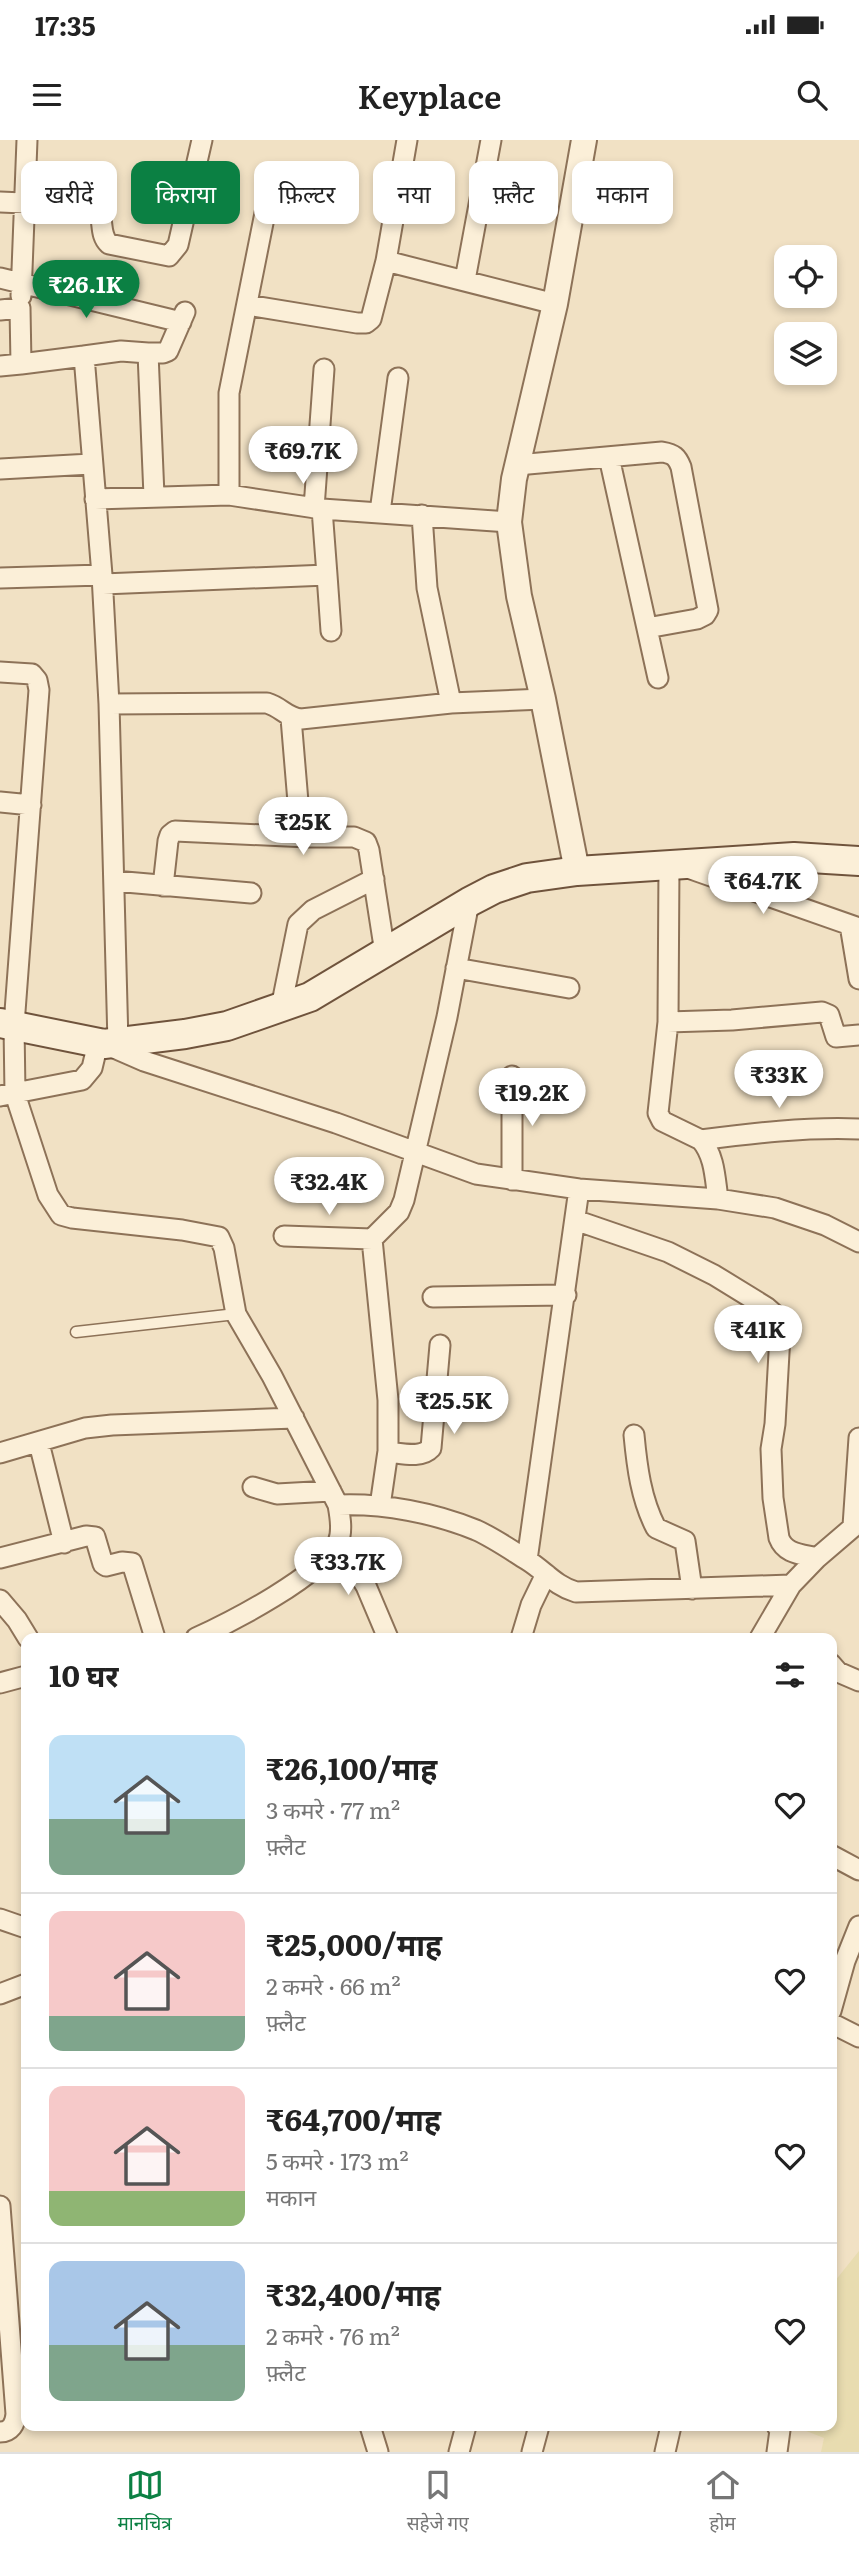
<!DOCTYPE html>
<html lang="hi">
<meta charset="utf-8">
<style>
body{margin:0;font-family:Literata,"Noto Sans Devanagari",serif;background:#f6f6f6;color:#222;height:100vh;display:flex;flex-direction:column;font-size:26px;white-space:nowrap}
*{box-sizing:border-box;margin:0}
p{font-size:23px;color:#767676}
.icon{flex:none;width:38px;height:38px;fill:none;stroke:currentColor;stroke-width:2;stroke-linecap:round;stroke-linejoin:round}
.map{position:relative;flex:1;overflow:hidden}
.details{position:absolute;left:21px;top:1493px;width:816px;height:798px;display:flex;flex-direction:column;background:#fff;border-radius:14px;box-shadow:0 4px 10px #0003}
.details>*{flex:none}
.banner{position:absolute;left:21px;top:21px;width:817px;height:63px;display:flex;gap:14px}
.fabs{position:absolute;left:774px;top:105px;display:grid;gap:14px}
.fabs a{display:grid;place-items:center;width:63px;height:63px;border-radius:14px;background:#fff;box-shadow:0 4px 10px #0003;font-size:35px}
.price{position:absolute;translate:-50% -60px;padding:0 16px;border-radius:24px;background:#fff;color:#222;font-size:23px;line-height:46px;filter:drop-shadow(0 2px 4px #0008)}
.price::after{content:'';position:absolute;left:50%;top:42px;width:21px;height:16px;margin-left:-10px;background:inherit;clip-path:polygon(0 0,100% 0,50% 100%)}
.price.selected{background:#0b8043;color:#fff}
ul{padding:0;list-style:none}
li{display:flex;align-items:center;gap:21px;height:175px;padding:0 28px}
li+li{border-top:2px solid #e0e0e0}
li span{display:grid;place-items:center;flex:none;width:196px;height:140px;border-radius:14px;color:#555}
li>.icon{margin-inline-start:auto}
span .icon{width:84px;height:84px;fill:#fffc;stroke-width:1}
li b{font-size:30px}
h2{display:flex;justify-content:space-between;align-items:center;height:84px;padding:0 28px;font-size:30px}
.chip{padding:0 24px;border-radius:14px;background:#fff;box-shadow:0 4px 10px #0003;font-size:24px;line-height:63px}
.chip.selected{background:#0b8043;color:#fff}
.status{display:flex;justify-content:space-between;align-items:center;height:49px;padding:0 35px;background:#fff;direction:ltr}
.status svg{height:19px;fill:currentColor}
header{display:flex;justify-content:space-between;align-items:center;height:91px;padding:0 28px;background:#fff;font-size:32px;font-weight:600}
.menu{display:flex;justify-content:space-around;align-items:center;height:98px;border-top:2px solid #e0e0e0;background:#fff;font-size:19px;color:#767676}
.menu a{display:grid;justify-items:center;gap:4px}
.menu .selected{color:#0b8043}
.map>svg:first-child{display:block}
.farmland{fill:#e8dcb0}
.lines{fill:none;stroke-linecap:round;stroke-linejoin:round}
.service-casing{stroke:#8d7258;stroke-width:13}
.minor-casing{stroke:#8d7258;stroke-width:23}
.tertiary-casing{stroke:#8d7258;stroke-width:28}
.secondary-casing{stroke:#6f533c;stroke-width:32}
.service{stroke:#fbefd8;stroke-width:10}
.minor{stroke:#fbefd8;stroke-width:19}
.tertiary{stroke:#fbefd8;stroke-width:24}
.secondary{stroke:#fbefd8;stroke-width:28}
</style>
<div class="status"><b>17:35</b><svg viewBox="0 0 49 12"><path d="M0 12V9h3v3zM5 12V6h3v6zM10 12V3h3v9zM15 12V0h3v12zM26 1h20v11H26zM47 4h2v5h-2z"/></svg></div>
<header><svg class="icon" aria-label="menu" viewBox="0 0 24 24"><path d="M4 6h16M4 12h16M4 18h16"/></svg>Keyplace<svg class="icon" aria-label="search" viewBox="0 0 24 24"><circle cx="10" cy="10" r="6"/><path d="M15 15l6 6"/></svg></header>
<div class="map">
<svg width="859" height="2312" viewBox="0 0 859 2312">
<rect width="100%" height="100%" fill="#f1e1c4"/>
<path class="farmland" d="M859,2111V2312H821L824,2298L796,2287L831,2286V2146Z"/>
<g class="lines">
<defs>
<path id="service" d="M76,1192L236,1174"/>
<path id="minor" d="M0,62L93,66C107,75 97,93 109,104L169,116L178,105L202,0
M386,121L555,164
M0,138L181,182
M465,140L491,0
M21,156L27,0
M247,165L357,183H366L371,179L386,121L407,0
M0,170L20,168L21,224L84,216L102,435L109,564L118,903
M148,213H163L168,211L185,172
M84,216L121,211L148,213L154,356
M0,226L21,224
M609,317L658,538
M517,325L662,312C674,314 677,317 681,327L708,470L705,475L697,479L647,488
M0,329L91,324
M229,355V253L267,63
M95,359L229,355L322,369L509,382
M314,368L324,229
M380,372L398,238
M422,375L427,448L451,563
M327,435L331,491
M0,438L102,435
M103,444L327,435L322,369
M0,532L32,534L37,540L39,550L14,885L15,954L48,1055L61,1075L72,1078L182,1090L219,1097L224,1108L236,1174L272,1236L338,1365C340,1376 343,1391 338,1402C321,1436 231,1482 196,1498
M109,564L267,563C281,567 287,578 301,579L451,563L543,559
M291,578L300,686L308,697H354L366,702L369,710L385,813
M0,662L31,665
M669,725L668,882L658,973L662,981L701,1000C715,1016 715,1039 718,1059
M688,728L859,788
M114,741L251,753
M163,746L168,701L170,695L175,691L308,697
M850,785L859,839
M456,828L569,848
M281,868L298,784L313,770L374,739
M668,882L732,880L822,872L829,875L836,897L859,895
M105,904L144,921L336,983L476,1034L579,1049L718,1059L775,1068L825,1085L859,1102
M0,956L82,940L92,928L98,903
M701,1000C754,993 805,987 859,989
M512,1040V936
M575,1080L668,1112L714,1135L766,1167L774,1174L780,1195L775,1284L771,1309L773,1358L779,1398C785,1414 801,1414 817,1418
M284,1096L372,1099
M433,1157L566,1155
M634,1295C637,1327 641,1359 656,1388L685,1401L692,1449
M39,1303L64,1403
M388,1312C401,1313 421,1319 431,1308L440,1205
M0,1313L85,1288L112,1285L294,1278
M253,1347L277,1354L331,1351
M338,1365C384,1363 434,1373 476,1390C494,1398 511,1410 527,1420C545,1431 555,1446 576,1452L791,1445
M380,1366L388,1311V1260L372,1099L399,1072L404,1060L447,877L469,762
M853,1386L859,1298
M339,1401L366,1446L388,1498
M0,1418L86,1396L95,1397L103,1424L106,1426L122,1422L132,1423L155,1498
M527,1420L579,1049
M0,1460L17,1480L28,1498
M521,1498L531,1465L546,1434
M760,1498L791,1445L817,1418L859,1382
M831,1524L838,1532L859,1541
M0,1543L26,1536
M831,1715L859,1730
M0,1779L26,1788
M0,1854L26,1844
M831,1871L845,1821L859,1786
M831,1883L859,1897
M0,2066L16,2274C15,2284 11,2292 0,2292
M370,2286L378,2312
M777,2286L780,2290L777,2312
M459,2312L466,2286
M532,2312L539,2286
M665,2312L671,2286"/>
<path id="tertiary" d="M577,731L543,559L519,456L509,382L514,339L555,164L584,0"/>
<path id="secondary" d="M0,883L104,904L185,894L227,886L310,857L469,762L494,749L527,738L577,731L794,717L859,721"/>
</defs>
<use href="#service" class="service-casing"/>
<use href="#minor" class="minor-casing"/>
<use href="#tertiary" class="tertiary-casing"/>
<use href="#secondary" class="secondary-casing"/>
<use href="#service" class="service"/>
<use href="#minor" class="minor"/>
<use href="#tertiary" class="tertiary"/>
<use href="#secondary" class="secondary"/>
</g>
</svg>
<div class="fabs">
<a><svg class="icon" aria-label="locate" viewBox="0 0 24 24"><circle cx="12" cy="12" r="6"/><path d="M12 2v4M12 18v4M2 12h4M18 12h4"/></svg></a>
<a><svg class="icon" aria-label="layers" viewBox="0 0 24 24"><path d="M12 4l9 5-9 5-9-5zM3 14l9 5 9-5"/></svg></a>
</div>
<b class="price selected" style="left:86px;top:180px">₹26.1K</b>
<b class="price" style="left:303px;top:346px">₹69.7K</b>
<b class="price" style="left:303px;top:717px">₹25K</b>
<b class="price" style="left:763px;top:776px">₹64.7K</b>
<b class="price" style="left:779px;top:970px">₹33K</b>
<b class="price" style="left:532px;top:988px">₹19.2K</b>
<b class="price" style="left:329px;top:1077px">₹32.4K</b>
<b class="price" style="left:758px;top:1225px">₹41K</b>
<b class="price" style="left:454px;top:1296px">₹25.5K</b>
<b class="price" style="left:348px;top:1457px">₹33.7K</b>
<div class="banner">
<a class="chip">खरीदें</a>
<a class="chip selected">किराया</a>
<a class="chip">फ़िल्टर</a>
<a class="chip">नया</a>
<a class="chip">फ़्लैट</a>
<a class="chip">मकान</a>
</div>
<section class="details">
<h2>10 घर<svg class="icon" aria-label="filters" viewBox="0 0 24 24"><path d="M4 7h16M4 17h16"/><circle cx="9" cy="7" r="2"/><circle cx="15" cy="17" r="2"/></svg></h2>
<ul>
<li><span style="background:linear-gradient(#bfe0f5 60%,#7fa58c 0)"><svg class="icon" aria-label="home" viewBox="0 0 24 24"><path d="M3 11l9-7 9 7M6 9v11h12V9"/></svg></span><div><b>₹26,100/माह</b><p>3 कमरे · 77 m²</p><p>फ़्लैट</p></div><svg class="icon" aria-label="heart" viewBox="0 0 24 24"><path d="M12 20l-8-8c-3-5 5-10 8-4 3-6 11-1 8 4z"/></svg></li>
<li><span style="background:linear-gradient(#f6c9c9 75%,#7fa58c 0)"><svg class="icon" aria-label="home" viewBox="0 0 24 24"><path d="M3 11l9-7 9 7M6 9v11h12V9"/></svg></span><div><b>₹25,000/माह</b><p>2 कमरे · 66 m²</p><p>फ़्लैट</p></div><svg class="icon" aria-label="heart" viewBox="0 0 24 24"><path d="M12 20l-8-8c-3-5 5-10 8-4 3-6 11-1 8 4z"/></svg></li>
<li><span style="background:linear-gradient(#f6c9c9 75%,#8fb573 0)"><svg class="icon" aria-label="home" viewBox="0 0 24 24"><path d="M3 11l9-7 9 7M6 9v11h12V9"/></svg></span><div><b>₹64,700/माह</b><p>5 कमरे · 173 m²</p><p>मकान</p></div><svg class="icon" aria-label="heart" viewBox="0 0 24 24"><path d="M12 20l-8-8c-3-5 5-10 8-4 3-6 11-1 8 4z"/></svg></li>
<li><span style="background:linear-gradient(#a9c7e8 60%,#7fa58c 0)"><svg class="icon" aria-label="home" viewBox="0 0 24 24"><path d="M3 11l9-7 9 7M6 9v11h12V9"/></svg></span><div><b>₹32,400/माह</b><p>2 कमरे · 76 m²</p><p>फ़्लैट</p></div><svg class="icon" aria-label="heart" viewBox="0 0 24 24"><path d="M12 20l-8-8c-3-5 5-10 8-4 3-6 11-1 8 4z"/></svg></li>
</ul>
</section>
</div>
<nav class="menu">
<a class="selected"><svg class="icon" aria-label="map" viewBox="0 0 24 24"><path d="M3 6l6-2 6 2 6-2v14l-6 2-6-2-6 2zM9 4v14M15 6v14"/></svg>मानचित्र</a>
<a><svg class="icon" aria-label="saved" viewBox="0 0 24 24"><path d="M7 4h10v16l-5-4-5 4z"/></svg>सहेजे गए</a>
<a><svg class="icon" aria-label="home" viewBox="0 0 24 24"><path d="M3 11l9-7 9 7M6 9v11h12V9"/></svg>होम</a>
</nav>
